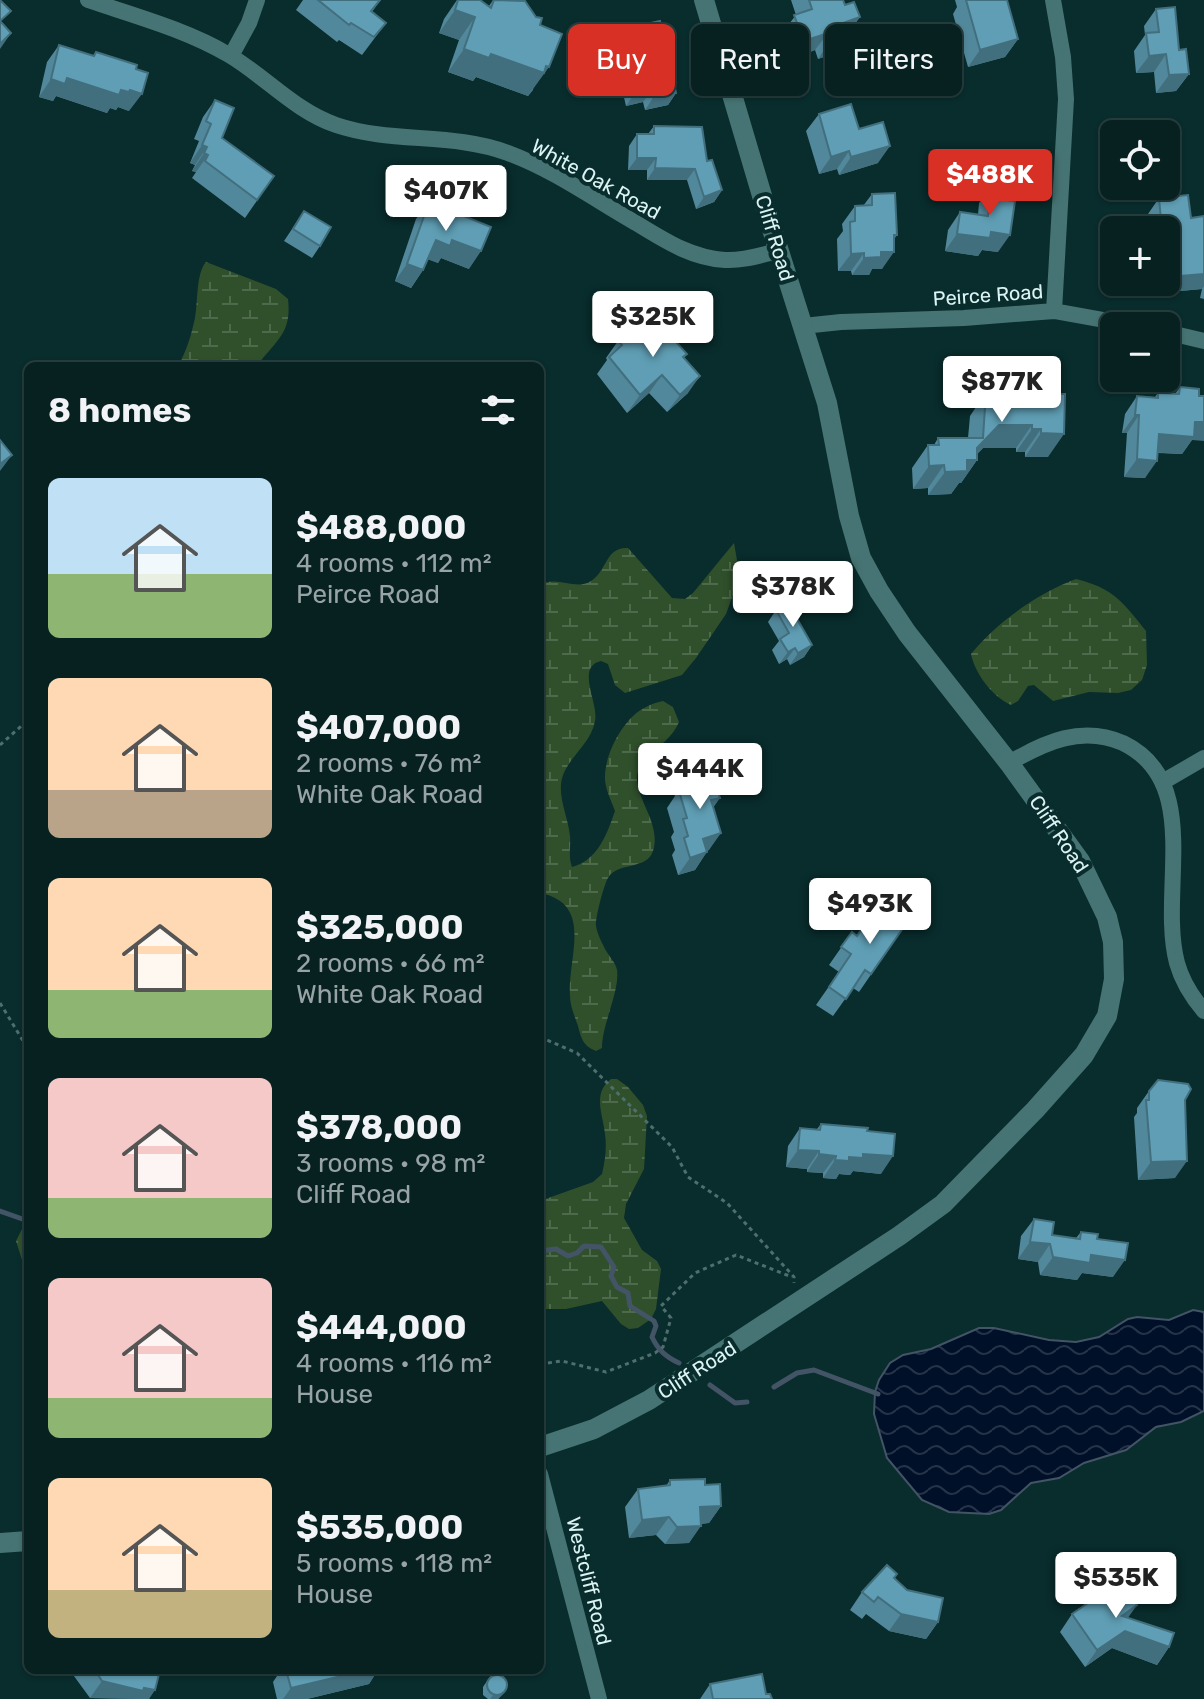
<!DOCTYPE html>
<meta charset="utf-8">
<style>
body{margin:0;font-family:Rubik,sans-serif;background:#152e2e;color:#f1f3f6;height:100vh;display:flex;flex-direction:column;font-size:30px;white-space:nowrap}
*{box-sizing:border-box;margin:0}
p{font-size:26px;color:#98a3a5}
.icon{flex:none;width:44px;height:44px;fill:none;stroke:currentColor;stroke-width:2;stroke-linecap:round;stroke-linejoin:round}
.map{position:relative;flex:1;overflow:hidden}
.drawer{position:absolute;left:24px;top:362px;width:520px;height:1312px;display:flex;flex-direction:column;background:#072121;border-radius:12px;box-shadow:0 2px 6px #0004,0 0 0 2px #283e3f}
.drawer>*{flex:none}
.banner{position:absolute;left:568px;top:24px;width:516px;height:72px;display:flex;gap:16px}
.fabs{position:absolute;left:1100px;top:120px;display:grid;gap:16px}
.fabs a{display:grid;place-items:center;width:80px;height:80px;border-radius:12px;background:#072121;box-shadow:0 2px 6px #0004,0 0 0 2px #283e3f;font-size:40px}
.price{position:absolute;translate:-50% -68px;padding:0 18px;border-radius:8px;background:#fff;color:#222;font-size:26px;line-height:52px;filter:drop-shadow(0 2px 4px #0008)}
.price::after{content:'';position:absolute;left:50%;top:48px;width:24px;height:18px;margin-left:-12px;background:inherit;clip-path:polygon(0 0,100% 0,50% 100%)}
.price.selected{background:#d93025;color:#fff}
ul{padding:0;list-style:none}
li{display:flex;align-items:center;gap:24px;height:200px;padding:0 24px}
li span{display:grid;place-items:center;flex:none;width:224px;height:160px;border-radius:12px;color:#555}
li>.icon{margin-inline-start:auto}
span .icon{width:96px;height:96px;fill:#fffc;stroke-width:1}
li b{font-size:34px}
h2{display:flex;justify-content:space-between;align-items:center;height:96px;padding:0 24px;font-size:34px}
.tag{padding:0 28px;border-radius:12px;background:#072121;box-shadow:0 2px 6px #0004,0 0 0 2px #283e3f;font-size:28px;line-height:72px}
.tag.selected{background:#d93025;color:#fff}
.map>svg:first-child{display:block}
.wetland{fill:url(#wetland-marsh)}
.water{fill:url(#water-waves);stroke:#425465;stroke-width:2}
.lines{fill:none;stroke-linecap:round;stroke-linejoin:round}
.stream{stroke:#425465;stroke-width:5}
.path{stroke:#4f6f6f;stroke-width:3;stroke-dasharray:4 4;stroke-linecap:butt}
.street{stroke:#467373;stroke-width:16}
.secondary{stroke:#467373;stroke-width:20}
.wall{fill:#52889b}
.shaded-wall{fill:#426f7e}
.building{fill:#5f9eb4;stroke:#426f7e;stroke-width:2}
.labels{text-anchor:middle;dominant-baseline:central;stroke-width:8;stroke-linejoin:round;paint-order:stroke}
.street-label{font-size:20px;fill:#dbf3f3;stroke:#092c2c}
</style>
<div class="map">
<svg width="1204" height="1699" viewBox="0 0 1204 1699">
<defs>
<pattern id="wetland-marsh" width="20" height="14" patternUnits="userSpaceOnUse" patternTransform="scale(2)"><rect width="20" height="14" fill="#30502c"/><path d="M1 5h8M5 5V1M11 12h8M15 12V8" fill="none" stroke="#4d6a4b"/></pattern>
<pattern id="water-waves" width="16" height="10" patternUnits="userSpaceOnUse" patternTransform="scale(2)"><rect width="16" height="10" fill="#001028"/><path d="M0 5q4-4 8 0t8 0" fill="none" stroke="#253348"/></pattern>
</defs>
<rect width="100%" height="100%" fill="#092c2c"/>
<path class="wetland" d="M206,262L276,289L288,299C292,334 276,340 257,366H178C187,350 191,336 195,318C198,302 196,273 206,262Z
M734,543L738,566L734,592L726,614L696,658L682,675L625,693L615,685L608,664L601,661C575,667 599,703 595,721C591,743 571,755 563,775C556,794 568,816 570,836C571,847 568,856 572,867C598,860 607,834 615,811C611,800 604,787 605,775C606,752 624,717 646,707C651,704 658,702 663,701L673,707L679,722C670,745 635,759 637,780C639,803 661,826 653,851C646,871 618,861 608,878C604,884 595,919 596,926C597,933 602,943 605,949C608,955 616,963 617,970C620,991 602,1024 602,1048L596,1051C583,1046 581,1038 578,1026C575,1017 570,1006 570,996C567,958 595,904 540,893V585C557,575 575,591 591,581C608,570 605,547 628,548L672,598L685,599L693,593Z
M1076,579C1113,588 1123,602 1146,631L1147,665L1142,680L1131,690L1118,693L1089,692L1053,701L1034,685L1028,686L1018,701L1011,705C993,697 975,674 971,654C997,622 1038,593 1076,579Z
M611,1079H617L628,1087L643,1105L647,1116L644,1169L626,1204L624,1218L642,1250L657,1261L661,1269L656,1309L651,1319L638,1328L629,1329L621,1324L602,1301L566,1309H540V1201L593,1182L602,1174C605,1161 607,1148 605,1134C603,1115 592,1093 611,1079Z
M28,1217V1279L16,1241Z"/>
<path class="water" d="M1193,1310L1204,1312V1411L1181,1422L1156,1427L1126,1450L1084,1463L1059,1478L1031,1483L1001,1510L989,1514L949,1512L922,1500L887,1458L874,1414L875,1392L879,1380L890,1363L903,1355L931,1349L979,1328H994L1049,1340L1076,1342L1099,1337L1128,1319L1137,1317L1169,1320Z"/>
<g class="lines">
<path class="stream" d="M0,1211L28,1221
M540,1251L556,1249L568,1256L577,1253L584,1246L601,1247L614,1267L611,1276L617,1287L628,1293L630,1306L654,1321L656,1326L652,1337C658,1350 666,1357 679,1363
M710,1385L735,1403L747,1402
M774,1387L797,1373L814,1370L878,1394"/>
<path class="path" d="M0,745L28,720
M0,1003L28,1049
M540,1037L577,1053L672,1147L688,1177L727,1203L794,1277V1283
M540,1364L562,1361L606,1372L655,1353L663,1347L671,1318L661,1306L695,1273L736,1255L792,1277"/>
<path class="street" d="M88,0C135,16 187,30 229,55C266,77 295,111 336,125C392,144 452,132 508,153C554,170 594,199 636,223C664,240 691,258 725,260C743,261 761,255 778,251
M1053,0L1063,57L1066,99L1054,311
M231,56L249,23L257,0
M803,326L841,322L964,318L1054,311L1137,326
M1166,332L1204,341
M1009,763C1045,742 1082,725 1123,743C1204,782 1158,891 1177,963C1182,981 1192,997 1204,1011
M1166,780L1204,758
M540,1474L599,1699"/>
<path class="secondary" d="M540,1447L594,1429L649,1400L899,1236L943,1204L1035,1110L1084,1055L1107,1016L1114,979L1113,942L1107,917L1080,861L1009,763L907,633L879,591L861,558L849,516L827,403L771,226L704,0
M0,1543L28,1541"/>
</g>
<path class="wall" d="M303,0H380L372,12L386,23L362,55L339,40L337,42L296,10Z
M457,0H480L489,6L493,0L540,25L533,90L528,96L476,77L473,81L448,72L459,40L439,33L444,19Z
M791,0H843L845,5L860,17L847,34L844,36L832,54L818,59L815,50L792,59L782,33L796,15Z
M955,0H1007L1018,39L1005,57L968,67L953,14L957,7Z
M1156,9L1179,50L1189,74L1176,91L1156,93L1154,72L1136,73L1134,51L1145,35L1144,26Z
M619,30L676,93L668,105L645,110L643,102L626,106L611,42Z
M59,45L93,56L96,52L129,111L118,107L116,110L110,108L107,113L56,96L53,101L39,97L47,62Z
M215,100L222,138L274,176L245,218L192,178L196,172L192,171L195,165L190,163L199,141L194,139L203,117Z
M819,114L878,163L839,175L837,169L819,174L806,131Z
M654,126L707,161L722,190L714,202L696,209L687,180H647V170H628L629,146L637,134H648Z
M991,186L998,252L982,250L978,256L945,251L948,230L960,212L978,215L979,203Z
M872,194L897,235L894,239L882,269H872L869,275H852L851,271H838L837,239L843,231L842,224L855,206H863Z
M1159,198L1191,218L1204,216V299L1200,298L1202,289L1169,292L1166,271V230H1149L1148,214Z
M429,202L469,269L441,258L438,263L428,259L423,270L411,288L395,281L416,219Z
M304,211L320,246L312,258L284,241Z
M662,336L687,354L684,358L688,393L667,412L649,393L627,413L597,374L607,360L606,358L618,341Z
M996,387L1032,394L1048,457H1025V452H1016V448H983L977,454V460L961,483H959L951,494L928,495V488L913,489L912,468L928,445H934L938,438H968L970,416L986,392L992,393Z
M1180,387L1192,440L1182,454L1158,453L1145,478L1124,477L1127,433H1122L1125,414L1137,396L1155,397L1158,393L1175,394Z
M776,610L801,614L798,620L812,645L804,657L790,665L787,659L779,664L772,650L779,641L768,622Z
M687,777L713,808L709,850L707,851L695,870L678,875L672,855L675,850L671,837L674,832L667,808L675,796L674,794Z
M902,913L910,918L859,992L853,988L833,1016L816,1005L839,972L829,965L852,932L857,936L882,914Z
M1149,1091L1185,1100L1175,1178L1138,1180L1134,1117L1137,1113V1108Z
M821,1124L867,1131L881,1174L853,1171L850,1175L839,1174L836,1179L823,1178V1173L807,1172V1169L786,1167L788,1146L800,1128L817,1129Z
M1034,1219L1052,1235L1076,1238L1081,1232L1097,1239L1113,1277L1082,1273L1077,1280L1040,1275L1038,1262L1018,1259L1021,1236Z
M670,1480L705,1485L721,1506L709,1523L701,1524L689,1543L665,1544L656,1535L629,1538L625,1507L638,1489L666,1486Z
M895,1578L938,1622L926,1639L889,1631L866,1614L862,1619L850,1610L862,1592Z
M1072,1614L1128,1618L1169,1647L1157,1665L1112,1648L1085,1667L1060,1632Z
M72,1670H160L149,1699L90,1698L71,1672Z
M281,1670H378L369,1684L307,1699H277L273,1682Z
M487,1681L503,1694L498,1699H488L483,1695V1687Z
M710,1684L766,1694L772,1699H700Z"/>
<path class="shaded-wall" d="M455,10L475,17L459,40L439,33Z
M860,17L847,34L830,41L840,24Z
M11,33L0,49V44Z
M828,33L815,50L792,59L804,41Z
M844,36L832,54L818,59L830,41Z
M1018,39L1005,57L968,67L980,50Z
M464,49L546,66L549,67L528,96L476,77L473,81L448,72Z
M1166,54L1154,72L1136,73L1149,56Z
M1189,74L1176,91L1156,93L1169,75Z
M67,78L121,90H130L142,94L129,111L118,107L116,110L110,108L107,113L56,96L53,101L39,97L51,79Z
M652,90L643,102L626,106L634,94Z
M676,93L668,105L645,110L653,98Z
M202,145L207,147L195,165L190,163Z
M890,146L878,163L839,175L851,157Z
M849,151L837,169L819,174L831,157Z
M204,153L208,155L196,172L192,171Z
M637,158H656L647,170H628Z
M655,168L695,169L687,180H647Z
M722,190L714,202L696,209L704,197Z
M991,232L1010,235L998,252L982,250L978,256L945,251L957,234Z
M894,235H897L885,252H894L882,269H872L869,275H852L864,258Z
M436,240H452L481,251L469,269L441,258L438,263L424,258Z
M864,253L851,271H838L851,254Z
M1178,255L1167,271H1166V256Z
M407,264L423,270L411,288L395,281Z
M1204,274V286L1202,289L1169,292L1180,276Z
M662,375L649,393L627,413L640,395Z
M700,376L688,393L667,412L680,395Z
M1135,415H1139L1127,433H1122Z
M1195,422H1204V441L1192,440L1182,454L1147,452L1159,434Z
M999,425H1032L1016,448H983L972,460H977L961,483H959L951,494L928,495L945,472L977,448Z
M1032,429H1041L1025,452H1016Z
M1041,433L1064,434L1048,457H1025Z
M12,455L0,471V464Z
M1137,459L1157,461L1145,478L1124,477Z
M944,465L928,488L913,489L929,466Z
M812,645L804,657L790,665L798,653Z
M795,648L787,659L779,664L788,652Z
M720,798L708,815L711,800Z
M721,833L709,850L691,856L703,839Z
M707,852L695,870L678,875L690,858Z
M798,1150L819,1151L807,1169L786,1167Z
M819,1154L836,1156L823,1173L807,1172Z
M863,1154L893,1156L881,1174L853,1171L850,1175L839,1174L836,1179L823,1178L835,1160Z
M1187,1161L1175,1178L1138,1180L1151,1162Z
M1030,1242L1050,1244L1038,1262L1018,1259Z
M1091,1255L1125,1260L1113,1277L1082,1273L1077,1280L1040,1275L1053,1257Z
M721,1506L709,1523L688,1524L700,1507Z
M669,1517L656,1535L629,1538L642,1520Z
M701,1526L689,1543L665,1544L677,1527Z
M1137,1605L1125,1622L1122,1616Z
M901,1614L938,1622L926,1639L889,1631Z
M1125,1631L1169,1647L1157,1665L1112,1648L1085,1667L1097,1650Z
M367,1670H378L369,1684L307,1699H283L291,1688Z
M102,1681L144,1688L155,1690L149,1699L90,1698Z
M507,1688L498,1699H490L494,1694Z"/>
<path class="building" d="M0,0L11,11L0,21L11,33L0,44Z
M318,0H380L371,11L386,23L374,37L351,23L349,25Z
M458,0H480L491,8L494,0L525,1L536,17L542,18L540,25L562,34L549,67L546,66L544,73L491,54L489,58L464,49L475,17L455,10Z
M809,0H843L845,5L854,2L860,17L840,24L844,36L830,41L828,33L804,41L794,15L812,9Z
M966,0H1007L1018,39L980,50Z
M1175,7L1179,50L1186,49L1189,74L1169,75L1166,54L1149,56L1146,33L1159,32L1156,9Z
M660,21L676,93L653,98L652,90L634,94L619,30Z
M59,45L94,56L96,52L137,65L136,69L148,73L142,94L130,90L129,92L121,90L119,95L67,78L65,84L51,79Z
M215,100L234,108L222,138L274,176L257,200L205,161L208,155L204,153L207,147L202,145L211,124L206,121Z
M851,104L859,129L883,122L890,146L851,157L849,151L831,157L819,114Z
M654,126L702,127L707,161L712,160L722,190L704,197L695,169L655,168L656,158H637V134H654Z
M991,186L1008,188L1007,200L1015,201L1010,235L991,232L990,238L957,234L960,212L988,216Z
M895,193L897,235H894V252H881V257L864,258V253L851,254L850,222L855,221V206L872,205V194Z
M1188,195L1191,218L1204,216V274L1180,276L1178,255L1166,256V230H1157L1156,220H1161L1159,198Z
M429,202L491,227L481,251L452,240L450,246L436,240L423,270L407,264Z
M304,211L331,227L320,246L293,229Z
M647,319L662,336L667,332L687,354L683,357L700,376L680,395L662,375L640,395L609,357L622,345L618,341L640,320L643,323Z
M996,387L1032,390V394H1065L1064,434L1041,433V429H1032V425H999L977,448V460H967V471L945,472L944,465L929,466L928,445H939L938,438H983L986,392L996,393Z
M1180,387L1199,389V396H1204V422H1195L1194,437L1159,434L1157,461L1137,459L1139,415H1135L1137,396L1158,398V393L1179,394Z
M0,440L12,455L0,464Z
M794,601L801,614L796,617L812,645L798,653L795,648L788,652L780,639L789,633L776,610Z
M711,769L720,798L711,800L721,833L703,839L707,852L690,858L684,838L688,836L683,819L687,818L679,791L690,787L687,777Z
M894,897L907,906L902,913L910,918L871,974L865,970L846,999L829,987L851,954L841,947L852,932L857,936L875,909L882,914Z
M1158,1080L1188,1084L1191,1089L1185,1100L1187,1161L1151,1162L1146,1100H1149V1091Z
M821,1124L868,1128L867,1131L895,1134L893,1156L863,1154V1158L849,1157V1161L835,1160L836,1156L819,1154V1151L798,1150L800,1128L820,1130Z
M1034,1219L1054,1222L1052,1235L1080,1239L1081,1232L1098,1234L1097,1239L1128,1243L1125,1260L1091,1255L1090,1263L1053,1257L1050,1244L1030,1242Z
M705,1479V1485L720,1484L721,1506L700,1507L701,1526L677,1527L669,1517L642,1520L638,1489L670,1485V1480Z
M887,1565L897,1574L894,1578L907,1590L943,1598L938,1622L901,1614L878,1597L874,1602L862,1592Z
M1113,1586L1117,1592L1124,1587L1137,1605L1122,1616L1174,1633L1169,1647L1125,1631L1097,1650L1072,1614Z
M95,1670H160L155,1690L144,1688L143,1691L102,1681Z
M286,1670H367L291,1688Z
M762,1674L766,1694H770L772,1699H713L710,1684Z
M487 1685a10 10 0 1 1 20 0a10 10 0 1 1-20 0Z"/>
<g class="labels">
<g class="street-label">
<text transform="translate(596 179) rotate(29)">White Oak Road</text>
<text transform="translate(775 238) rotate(73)">Cliff Road</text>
<text transform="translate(988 295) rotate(-4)">Peirce Road</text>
<text transform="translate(1059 834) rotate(56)">Cliff Road</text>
<text transform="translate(697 1370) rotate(-33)">Cliff Road</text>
<text transform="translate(589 1581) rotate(76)">Westcliff Road</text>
</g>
</g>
</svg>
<div class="fabs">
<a><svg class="icon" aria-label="locate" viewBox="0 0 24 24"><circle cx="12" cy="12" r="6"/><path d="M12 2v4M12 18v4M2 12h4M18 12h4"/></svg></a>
<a>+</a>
<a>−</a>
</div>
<b class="price selected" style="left:990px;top:217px">$488K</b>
<b class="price" style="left:446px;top:233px">$407K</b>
<b class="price" style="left:653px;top:359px">$325K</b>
<b class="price" style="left:1002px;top:424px">$877K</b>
<b class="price" style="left:793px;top:629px">$378K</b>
<b class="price" style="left:700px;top:811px">$444K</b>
<b class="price" style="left:870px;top:946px">$493K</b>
<b class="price" style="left:1116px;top:1620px">$535K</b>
<div class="banner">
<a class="tag selected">Buy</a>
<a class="tag">Rent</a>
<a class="tag">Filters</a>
</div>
<section class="drawer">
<h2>8 homes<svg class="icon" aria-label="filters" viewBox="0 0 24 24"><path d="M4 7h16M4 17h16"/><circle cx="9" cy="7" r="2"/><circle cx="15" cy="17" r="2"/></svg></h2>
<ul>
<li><span style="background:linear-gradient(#bfe0f5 60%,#8fb573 0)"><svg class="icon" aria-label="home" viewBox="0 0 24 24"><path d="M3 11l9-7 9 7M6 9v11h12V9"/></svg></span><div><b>$488,000</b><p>4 rooms · 112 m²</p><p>Peirce Road</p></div></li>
<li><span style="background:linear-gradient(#ffd9b3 70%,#b9a48a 0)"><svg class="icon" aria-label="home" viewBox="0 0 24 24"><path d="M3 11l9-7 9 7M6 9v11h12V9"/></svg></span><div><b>$407,000</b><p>2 rooms · 76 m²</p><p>White Oak Road</p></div></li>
<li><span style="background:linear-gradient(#ffd9b3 70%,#8fb573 0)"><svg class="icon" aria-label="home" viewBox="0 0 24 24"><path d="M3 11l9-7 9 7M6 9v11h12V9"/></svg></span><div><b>$325,000</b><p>2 rooms · 66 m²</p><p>White Oak Road</p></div></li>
<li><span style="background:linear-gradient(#f6c9c9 75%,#8fb573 0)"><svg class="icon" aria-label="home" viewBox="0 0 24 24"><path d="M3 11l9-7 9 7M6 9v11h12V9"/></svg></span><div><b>$378,000</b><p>3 rooms · 98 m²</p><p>Cliff Road</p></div></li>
<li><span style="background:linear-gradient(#f6c9c9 75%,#8fb573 0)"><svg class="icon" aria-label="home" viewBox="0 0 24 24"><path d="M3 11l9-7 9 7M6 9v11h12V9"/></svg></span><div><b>$444,000</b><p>4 rooms · 116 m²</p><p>House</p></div></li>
<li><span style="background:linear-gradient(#ffd9b3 70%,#c2b280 0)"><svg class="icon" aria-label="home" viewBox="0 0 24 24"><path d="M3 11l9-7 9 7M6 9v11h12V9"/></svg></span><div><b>$535,000</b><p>5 rooms · 118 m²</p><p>House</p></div></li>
</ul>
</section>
</div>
